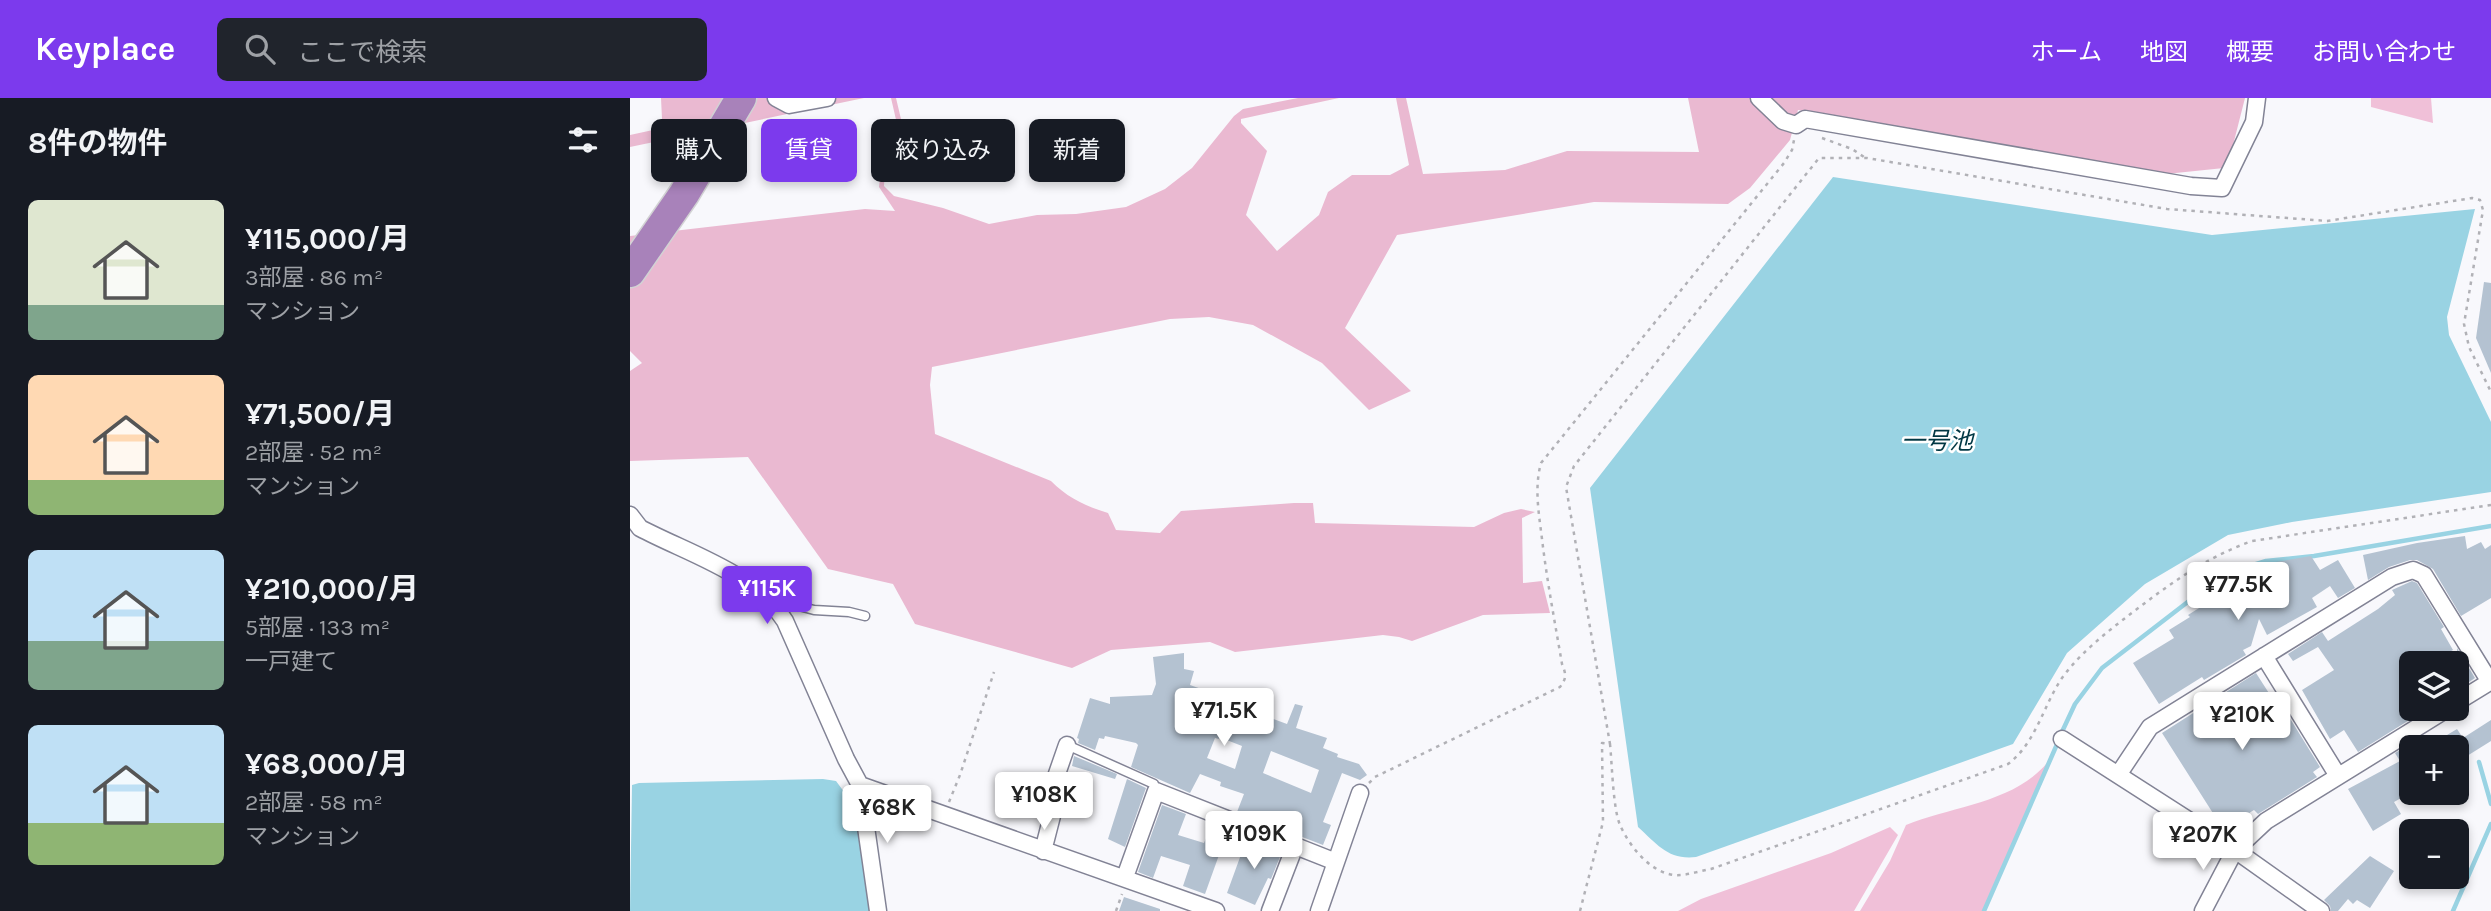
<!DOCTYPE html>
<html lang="ja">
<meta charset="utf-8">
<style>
body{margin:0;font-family:Karla,"Noto Sans JP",sans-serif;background:#20242c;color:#f1f3f6;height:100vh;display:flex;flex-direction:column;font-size:26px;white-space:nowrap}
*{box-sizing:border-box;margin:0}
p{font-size:23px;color:#9ea1a6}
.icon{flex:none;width:38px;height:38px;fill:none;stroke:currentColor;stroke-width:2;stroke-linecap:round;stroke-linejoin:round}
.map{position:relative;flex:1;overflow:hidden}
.drawer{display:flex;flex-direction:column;background:#171b24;width:630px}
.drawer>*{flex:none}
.top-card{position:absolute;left:21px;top:21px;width:665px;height:63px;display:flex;gap:14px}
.controls{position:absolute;left:1769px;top:553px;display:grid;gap:14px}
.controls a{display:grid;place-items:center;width:70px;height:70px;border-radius:10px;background:#171b24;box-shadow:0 4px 10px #0003;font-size:35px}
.price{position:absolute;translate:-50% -60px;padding:0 16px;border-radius:7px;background:#fff;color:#222;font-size:23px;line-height:46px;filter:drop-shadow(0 2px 4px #0008)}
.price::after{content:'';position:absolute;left:50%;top:42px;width:21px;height:16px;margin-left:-10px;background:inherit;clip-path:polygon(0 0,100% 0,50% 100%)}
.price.on{background:#7c3aed;color:#fff}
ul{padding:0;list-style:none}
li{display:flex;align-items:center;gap:21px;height:175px;padding:0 28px}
li span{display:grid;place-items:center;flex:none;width:196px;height:140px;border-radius:10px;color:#555}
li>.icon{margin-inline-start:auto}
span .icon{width:84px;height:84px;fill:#fffc;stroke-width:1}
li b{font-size:30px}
h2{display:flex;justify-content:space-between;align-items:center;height:84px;padding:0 28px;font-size:30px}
.chip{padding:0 24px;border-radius:10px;background:#171b24;box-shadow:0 4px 10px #0003;font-size:24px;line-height:63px}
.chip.on{background:#7c3aed;color:#fff}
header{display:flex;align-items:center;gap:42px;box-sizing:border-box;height:98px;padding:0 35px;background:#7c3aed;color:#fff}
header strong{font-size:33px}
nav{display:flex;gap:38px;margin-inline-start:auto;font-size:24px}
.search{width:490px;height:63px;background:#20242c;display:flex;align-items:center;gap:18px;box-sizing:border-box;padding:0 24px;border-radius:10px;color:#9ea1a6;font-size:26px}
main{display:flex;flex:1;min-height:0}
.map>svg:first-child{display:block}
.green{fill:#f0c0d8}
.forest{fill:#eab9d1}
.water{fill:#99d3e3}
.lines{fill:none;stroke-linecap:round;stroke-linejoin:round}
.stream{stroke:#99d3e3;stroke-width:4.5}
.building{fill:#b4c2d1;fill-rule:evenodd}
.service-casing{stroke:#828395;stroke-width:11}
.minor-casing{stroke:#828395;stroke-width:19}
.motorway-casing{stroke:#d2d2d4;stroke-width:33}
.path{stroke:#b1b1b6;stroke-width:2.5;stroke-dasharray:3.5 5;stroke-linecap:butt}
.service{stroke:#fff;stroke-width:8}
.minor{stroke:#fff;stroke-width:16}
.motorway{stroke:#a882ba;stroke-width:30}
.labels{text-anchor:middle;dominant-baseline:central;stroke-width:5;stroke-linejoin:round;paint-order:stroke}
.water-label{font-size:24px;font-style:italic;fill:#003743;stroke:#fff}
</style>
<header>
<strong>Keyplace</strong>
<div class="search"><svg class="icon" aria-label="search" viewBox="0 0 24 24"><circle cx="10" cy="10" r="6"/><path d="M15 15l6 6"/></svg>ここで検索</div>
<nav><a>ホーム</a><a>地図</a><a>概要</a><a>お問い合わせ</a></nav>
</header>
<main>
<section class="drawer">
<h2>8件の物件<svg class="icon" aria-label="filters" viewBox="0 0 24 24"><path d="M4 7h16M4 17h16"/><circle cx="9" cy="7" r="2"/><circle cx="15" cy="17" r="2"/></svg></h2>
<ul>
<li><span style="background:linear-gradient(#dfe7d0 75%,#7fa58c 0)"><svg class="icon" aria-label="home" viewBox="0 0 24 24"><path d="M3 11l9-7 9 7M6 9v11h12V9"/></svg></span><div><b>¥115,000/月</b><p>3部屋 · 86 m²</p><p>マンション</p></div></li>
<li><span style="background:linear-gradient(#ffd9b3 75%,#8fb573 0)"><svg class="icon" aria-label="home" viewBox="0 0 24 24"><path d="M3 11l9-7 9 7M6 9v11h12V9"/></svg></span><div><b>¥71,500/月</b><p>2部屋 · 52 m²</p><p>マンション</p></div></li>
<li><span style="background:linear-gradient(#bfe0f5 65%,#7fa58c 0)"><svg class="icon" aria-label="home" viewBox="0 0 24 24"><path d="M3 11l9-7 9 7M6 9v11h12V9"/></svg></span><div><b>¥210,000/月</b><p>5部屋 · 133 m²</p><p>一戸建て</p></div></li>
<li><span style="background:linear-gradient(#bfe0f5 70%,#8fb573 0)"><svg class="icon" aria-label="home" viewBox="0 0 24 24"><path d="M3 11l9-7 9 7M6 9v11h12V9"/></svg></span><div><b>¥68,000/月</b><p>2部屋 · 58 m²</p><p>マンション</p></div></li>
</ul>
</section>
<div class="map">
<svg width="1861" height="813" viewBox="0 0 1861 813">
<rect width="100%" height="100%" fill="#f8f8fc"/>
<path class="green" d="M1741,0H1801L1803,25L1741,9Z
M1417,665L1353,813H1230L1260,763L1276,727C1322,708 1383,705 1417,665Z
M1260,729L1268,737L1224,813H1048L1071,801L1201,755Z"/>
<path class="forest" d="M31,0H234L0,49V37L23,32L32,21Z
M261,0H266L275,38C264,53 254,69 254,88L264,98L313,110L359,126L407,117L446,116L496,109L535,91L562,70L604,18L613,11L668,0H709L611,21V25L637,53L616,117L647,153L689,117L698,94L722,77H760L779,67L766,0H776L793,76L875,72L937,53L1069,54L1058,0H1615L1601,55L1594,70L1536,76L1168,12L1160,42L1120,90L1098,106L964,104L767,137L715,230L781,293L739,312L692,265L623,227L579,219L540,221L302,269L300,287L305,336L421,383C438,400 455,408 478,415L486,432L530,435L551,413L664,405H683L685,425L844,429L874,415L891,411L905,414L892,420L893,485L912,483L920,515L853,517L782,543L769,539L753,537L605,554L580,544L481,552L442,570L285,526L263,486L198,471L118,359L0,363V273L12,265L0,253V138L235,111L265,113L249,89L251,72L270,39Z"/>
<path class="water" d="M1203,79L1582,137L1845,111L1817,219L1819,237L1861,324V394L1662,424L1598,437L1515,486L1437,555L1383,646L1066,759C1038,762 1028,747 1008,729L960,390Z
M193,681L206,683L226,710L242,813H0L2,687L9,685Z"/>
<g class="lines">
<path class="stream" d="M1431,636L1445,606L1472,570L1594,476L1636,463L1684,458L1861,428
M1849,664L1861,706
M1354,813L1428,644
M1823,813L1861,726"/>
</g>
<path class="building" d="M1854,184L1861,185V275L1846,240Z
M1835,438L1837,451L1851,444L1855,451L1861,447V500L1831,518L1803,471L1787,462H1780L1759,469L1738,482L1733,457L1787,445Z
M1681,458L1690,472L1708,462L1725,490L1708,500L1700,488L1682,500L1687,509L1637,537L1629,521L1621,548L1613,552L1616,557L1574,582L1572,579L1529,606L1503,565L1544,540L1539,532L1560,519L1558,517L1620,478V473L1634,466Z
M1782,483L1787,485L1814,529L1811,531L1823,552L1800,565H1782V611H1797L1728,654L1714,632L1700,641L1672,592L1704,572L1688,549L1663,563L1658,556L1692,534L1698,543L1748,511L1765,497L1762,492Z
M1827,550L1845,580L1827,592Z
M554,555V571L564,573L560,587L594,599L592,606L611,609L657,626L665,606L673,608L666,630L697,640L693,650L708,656L707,659L729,666L737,677L730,682L712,675L693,724L701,727L693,747L667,737L672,723L651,716L646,729L607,714L614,696L590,688L591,684L570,676L560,695L501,669L508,647L506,645L475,638L474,641L469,640L465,652L448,645L449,641L447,640L460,600L480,606V599L522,597L526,586L523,559ZM589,639L612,648L605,671L577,660L585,640L589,641ZM641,653L689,672L681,695L633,675Z
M1626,575L1644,603L1648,601L1690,669L1683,674L1687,679L1628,716L1624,712L1593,731L1532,635Z
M1861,622V643L1837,658L1832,649H1797L1827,631L1833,640Z
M1779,647L1782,651V694L1764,704L1771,716L1743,733L1718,691L1770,663L1765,655Z
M444,658L487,676L485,681L442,668Z
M497,681L516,690L495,749L478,741Z
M532,707L556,716L548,737L574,745L582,726L598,732L575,796L553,788L560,767L531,758L523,780L508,774Z
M617,740L652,754L641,781L638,780L625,807L597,795Z
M1740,758L1764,773L1740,810L1727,802L1723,806L1718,801L1708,813H1701L1700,808L1694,802Z
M494,799L530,811V813H489Z"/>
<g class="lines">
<defs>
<path id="service" d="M146,508L154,504L184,512L219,514L235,518
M437,647L524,686L526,693"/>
<path id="minor" d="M146,0L159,7L197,0
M1129,0L1153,23L1166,27L1175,21L1561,88L1592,90L1624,24L1627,0
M0,417L10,430C59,456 125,475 155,523L216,661L230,687L248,813
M1634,558L1708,678
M1827,604L1861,583
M1432,641L1605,752L1691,813
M1492,671L1520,629L1762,479L1783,472L1794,477L1860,584
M230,687L586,813
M413,753L423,714L421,693L437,647
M495,779L526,693L706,764
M640,813L665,748
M689,813L730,695
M1573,813L1605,752L1636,723L1817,611"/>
<path id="motorway" d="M0,174L54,96L111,0"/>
</defs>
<use href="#service" class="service-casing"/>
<use href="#minor" class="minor-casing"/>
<use href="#motorway" class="motorway-casing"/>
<path class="path" d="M1192,40L1222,51L1234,59
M980,646C982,665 983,711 990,727C999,747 1019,774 1044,777C1056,778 1069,773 1081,771L1378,666C1406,645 1413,608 1432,580C1451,554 1477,534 1503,514C1541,485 1577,459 1622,443L1861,407
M739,685L745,679L930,589C937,580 936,576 932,566C925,525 917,483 912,441C909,416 904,390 911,365L1154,65L1162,52L1164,42
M319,704L330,677L364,574
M486,813L492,796
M950,813L973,724L972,645L980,646L936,389L944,368L1189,60H1237L1537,111L1697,123L1842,100L1850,102L1853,112L1834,226L1839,249L1861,294"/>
<use href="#service" class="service"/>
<use href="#minor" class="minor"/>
<use href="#motorway" class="motorway"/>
</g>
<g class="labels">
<g class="water-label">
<text x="1307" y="343">一号池</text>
</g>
</g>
</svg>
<div class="controls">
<a><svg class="icon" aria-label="layers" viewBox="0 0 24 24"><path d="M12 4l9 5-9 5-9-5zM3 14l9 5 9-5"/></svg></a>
<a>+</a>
<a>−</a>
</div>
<b class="price" style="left:1608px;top:524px">¥77.5K</b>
<b class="price on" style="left:137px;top:528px">¥115K</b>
<b class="price" style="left:594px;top:650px">¥71.5K</b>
<b class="price" style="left:1612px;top:654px">¥210K</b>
<b class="price" style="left:414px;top:734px">¥108K</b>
<b class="price" style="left:257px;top:747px">¥68K</b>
<b class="price" style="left:624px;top:773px">¥109K</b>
<b class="price" style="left:1573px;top:774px">¥207K</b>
<div class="top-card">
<a class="chip">購入</a>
<a class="chip on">賃貸</a>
<a class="chip">絞り込み</a>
<a class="chip">新着</a>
</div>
</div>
</main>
